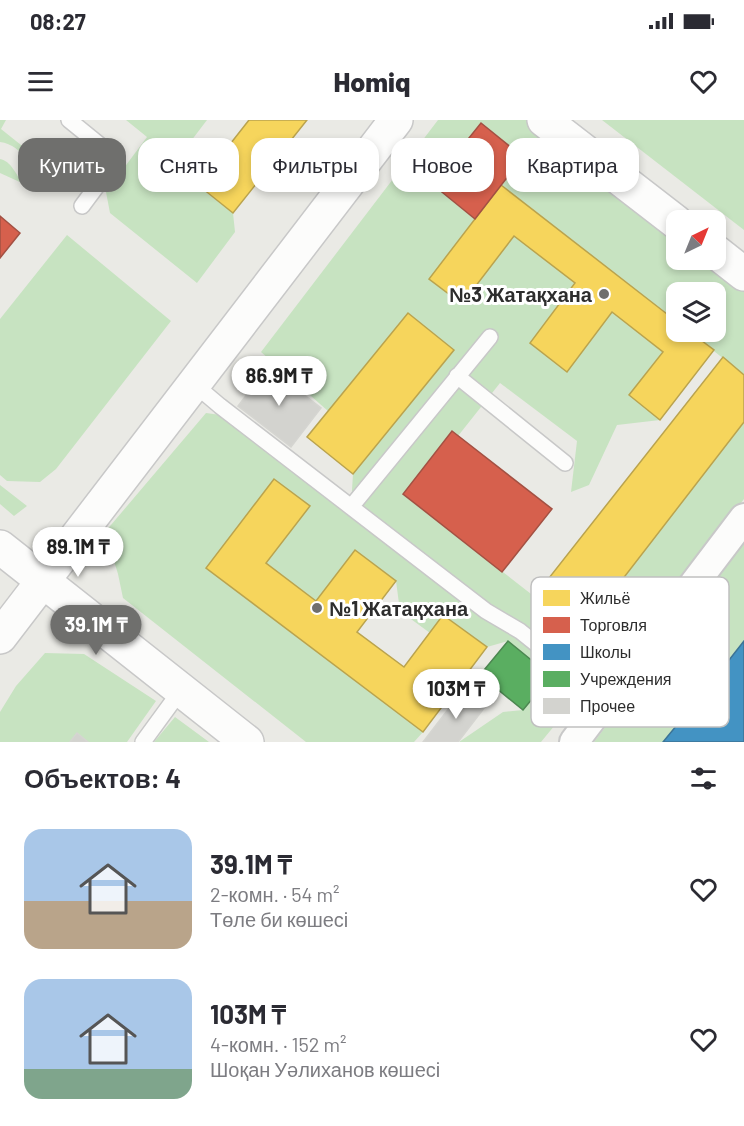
<!DOCTYPE html>
<html lang="ru">
<meta charset="utf-8">
<style>
body{margin:0;font-family:Barlow,sans-serif;background:#f2f2f3;color:#2b2b33;height:100vh;display:flex;flex-direction:column;font-size:22px;white-space:nowrap}
*{box-sizing:border-box;margin:0}
p{font-size:20px;color:#7c7c81}
.icon{flex:none;width:33px;height:33px;fill:none;stroke:currentColor;stroke-width:2;stroke-linecap:round;stroke-linejoin:round}
.map{position:relative;height:622px;overflow:hidden}
.panel{display:flex;flex-direction:column;background:#fff;flex:1}
.panel>*{flex:none}
.guide{position:absolute;left:18px;top:18px;width:708px;height:54px;display:flex;gap:12px}
.needle{width:39px;rotate:43deg}
.controls{position:absolute;left:666px;top:90px;display:grid;gap:12px}
.controls a{display:grid;place-items:center;width:60px;height:60px;border-radius:12px;background:#fff;box-shadow:0 3px 9px #0003;font-size:30px}
.price{position:absolute;translate:-50% -51px;padding:0 14px;border-radius:21px;background:#fff;color:#222;font-size:20px;line-height:39px;filter:drop-shadow(0 2px 3px #0008)}
.price::after{content:'';position:absolute;left:50%;top:36px;width:18px;height:14px;margin-left:-9px;background:inherit;clip-path:polygon(0 0,100% 0,50% 100%)}
.price.active{background:#6f6f6d;color:#fff}
ul{padding:0;list-style:none}
li{display:flex;align-items:center;gap:18px;height:150px;padding:0 24px}
li span{display:grid;place-items:center;flex:none;width:168px;height:120px;border-radius:18px;color:#555}
li>.icon{margin-inline-start:auto}
span .icon{width:72px;height:72px;fill:#fffc;stroke-width:1}
li b{font-size:26px}
h2{display:flex;justify-content:space-between;align-items:center;height:72px;padding:0 24px;font-size:26px}
.tag{padding:0 21px;border-radius:18px;background:#fff;box-shadow:0 3px 9px #0003;font-size:21px;line-height:54px}
.tag.active{background:#6f6f6d;color:#fff}
.status{display:flex;justify-content:space-between;align-items:center;height:42px;padding:0 30px;background:#fff;direction:ltr}
.status svg{height:16px;fill:currentColor}
header{display:flex;justify-content:space-between;align-items:center;height:78px;padding:0 24px;background:#fff;font-size:27px;font-weight:800}
.map>svg:first-child{display:block}
.green{fill:#c7e3c1}
.homes{fill:#f6d55c;stroke:#baa34e;stroke-width:1.5}
.shops{fill:#d6604d;stroke:#a35143;stroke-width:1.5}
.schools{fill:#4393c3;stroke:#3c7496;stroke-width:1.5}
.public{fill:#5aae61;stroke:#4c8751;stroke-width:1.5}
.building{fill:#d3d3cf;stroke:#d5d5d1;stroke-width:1.5}
.lines{fill:none;stroke-linecap:round;stroke-linejoin:round}
.service-casing{stroke:#c8c8c8;stroke-width:18}
.minor-casing{stroke:#c8c8c8;stroke-width:32}
.tertiary-casing{stroke:#c8c8c8;stroke-width:36}
.secondary-casing{stroke:#c8c8c8;stroke-width:36}
.service{stroke:#fcfcfb;stroke-width:15}
.minor{stroke:#fcfcfb;stroke-width:28}
.tertiary{stroke:#fcfcfb;stroke-width:33}
.secondary{stroke:#fcfcfb;stroke-width:33}
.poi-dot{fill:#6f6f6d;stroke:#fff;stroke-width:2}
.labels{text-anchor:middle;dominant-baseline:central;stroke-width:6;stroke-linejoin:round;paint-order:stroke}
.poi-label{font-size:20px;font-weight:bold;fill:#2d2d2d;stroke:#fff;text-anchor:end}
.key{fill:#fff;stroke:#c0c0c0;stroke-width:1.5}
.key-label{font-size:16px;fill:#2d2d2d}
</style>
<div class="status"><b>08:27</b><svg viewBox="0 0 49 12"><path d="M0 12V9h3v3zM5 12V6h3v6zM10 12V3h3v9zM15 12V0h3v12zM26 1h20v11H26zM47 4h2v5h-2z"/></svg></div>
<header><svg class="icon" aria-label="menu" viewBox="0 0 24 24"><path d="M4 6h16M4 12h16M4 18h16"/></svg>Homiq<svg class="icon" aria-label="heart" viewBox="0 0 24 24"><path d="M12 20l-8-8c-3-5 5-10 8-4 3-6 11-1 8 4z"/></svg></header>
<div class="map">
<svg width="744" height="622" viewBox="0 0 744 622">
<rect width="100%" height="100%" fill="#eaeae5"/>
<path class="green" d="M0,0H6L1,9L61,57L55,60C33,54 24,25 0,22Z
M126,0H207L172,46L233,93L235,112L197,163L110,93L106,72L147,17Z
M438,0H526L676,116V140H707L744,168V255L690,212H716V172H676V201L501,65L523,36L481,4L432,64L475,99L429,159L462,184L514,116L575,163L530,223L567,252L612,192L663,232L629,275L660,300L617,305L589,365L571,372L577,321L500,263L458,316L452,311L403,374L581,513L744,302V379L614,546L596,555L541,622H459L503,592L523,590L550,555L508,521L487,527L443,495L430,513L400,491L396,461L355,430L316,481L266,443L309,386L274,359L206,448L423,612L414,622H306L123,478L118,454L105,412L206,293L235,297L351,386L353,354L454,230L408,193L328,291L261,232Z
M602,0H744V110Z
M0,39C11,41 16,54 22,63L0,53Z
M67,115L171,201L56,349L40,362L7,361L0,355V199Z
M0,365L27,386L14,396L0,384Z
M744,423V522L717,555L671,520Z
M45,533L84,534L156,581L127,622H88L77,613L70,622H0V592L16,566Z
M656,540L700,577L663,622H594Z
M175,597L209,622H154Z"/>
<path class="homes" d="M249,0H307L233,93L198,65Z
M501,65L676,201V212H690L714,230L660,300L629,275L663,232L612,192L567,252L530,223L575,163L514,116L462,184L429,159Z
M408,193L454,230L353,354L307,317Z
M723,237L744,255V302L581,513L534,477Z
M274,359L310,386L266,443L316,481L355,430L396,461L357,512L404,547L443,495L487,527L423,612L206,448Z"/>
<path class="shops" d="M481,3L523,37L475,99L432,64Z
M0,96L20,113L0,138Z
M452,311L552,389L502,452L403,374Z"/>
<path class="schools" d="M744,521V622H663L700,577Z"/>
<path class="public" d="M508,521L551,556L523,590L480,555Z"/>
<path class="building" d="M268,247L321,288L291,327L238,286Z
M463,570L485,587L458,622H423Z
M77,613L88,622H70Z"/>
<g class="lines">
<defs>
<path id="service" d="M69,0L117,39L82,86
M457,256L565,343
M194,264L220,286L351,387L490,217
M351,387L486,491L520,511L606,580
M143,622L181,570"/>
<path id="minor" d="M574,622L744,398"/>
<path id="tertiary" d="M544,0L676,102
M716,132L744,154
M0,517L396,0"/>
<path id="secondary" d="M0,427L247,622"/>
</defs>
<use href="#service" class="service-casing"/>
<use href="#minor" class="minor-casing"/>
<use href="#tertiary" class="tertiary-casing"/>
<use href="#secondary" class="secondary-casing"/>
<use href="#service" class="service"/>
<use href="#minor" class="minor"/>
<use href="#tertiary" class="tertiary"/>
<use href="#secondary" class="secondary"/>
</g>
<g class="poi-dot">
<circle cx="604" cy="174" r="6"/>
<circle cx="317" cy="488" r="6"/>
</g>
<g class="labels">
<g class="poi-label">
<text x="592" y="174">№3 Жатақхана</text>
<text x="329" y="488" text-anchor="start">№1 Жатақхана</text>
</g>
</g>
<rect x="531" y="457" width="198" height="150" rx="9" class="key"/>
<rect x="543" y="470" width="27" height="16" fill="#f6d55c"/>
<rect x="543" y="497" width="27" height="16" fill="#d6604d"/>
<rect x="543" y="524" width="27" height="16" fill="#4393c3"/>
<rect x="543" y="551" width="27" height="16" fill="#5aae61"/>
<rect x="543" y="578" width="27" height="16" fill="#d3d3cf"/>
<g class="key-label">
<text x="580" y="484">Жильё</text>
<text x="580" y="511">Торговля</text>
<text x="580" y="538">Школы</text>
<text x="580" y="565">Учреждения</text>
<text x="580" y="592">Прочее</text>
</g>
</svg>
<div class="controls">
<a><svg class="needle" viewBox="-14 -14 28 28"><path d="M0-13l5 13h-10z" fill="#e53935"/><path d="M0 13l5-13h-10z" fill="#7c7c81"/></svg></a>
<a><svg class="icon" aria-label="layers" viewBox="0 0 24 24"><path d="M12 4l9 5-9 5-9-5zM3 14l9 5 9-5"/></svg></a>
</div>
<b class="price" style="left:279px;top:287px">86.9M ₸</b>
<b class="price" style="left:78px;top:458px">89.1M ₸</b>
<b class="price active" style="left:96px;top:536px">39.1M ₸</b>
<b class="price" style="left:456px;top:600px">103M ₸</b>
<div class="guide">
<a class="tag active">Купить</a>
<a class="tag">Снять</a>
<a class="tag">Фильтры</a>
<a class="tag">Новое</a>
<a class="tag">Квартира</a>
</div>
</div>
<section class="panel">
<h2>Объектов: 4<svg class="icon" aria-label="filters" viewBox="0 0 24 24"><path d="M4 7h16M4 17h16"/><circle cx="9" cy="7" r="2"/><circle cx="15" cy="17" r="2"/></svg></h2>
<ul>
<li><span style="background:linear-gradient(#a9c7e8 60%,#b9a48a 0)"><svg class="icon" aria-label="home" viewBox="0 0 24 24"><path d="M3 11l9-7 9 7M6 9v11h12V9"/></svg></span><div><b>39.1M ₸</b><p>2-комн. · 54 m²</p><p>Төле би көшесі</p></div><svg class="icon" aria-label="heart" viewBox="0 0 24 24"><path d="M12 20l-8-8c-3-5 5-10 8-4 3-6 11-1 8 4z"/></svg></li>
<li><span style="background:linear-gradient(#a9c7e8 75%,#7fa58c 0)"><svg class="icon" aria-label="home" viewBox="0 0 24 24"><path d="M3 11l9-7 9 7M6 9v11h12V9"/></svg></span><div><b>103M ₸</b><p>4-комн. · 152 m²</p><p>Шоқан Уәлиханов көшесі</p></div><svg class="icon" aria-label="heart" viewBox="0 0 24 24"><path d="M12 20l-8-8c-3-5 5-10 8-4 3-6 11-1 8 4z"/></svg></li>
</ul>
</section>
